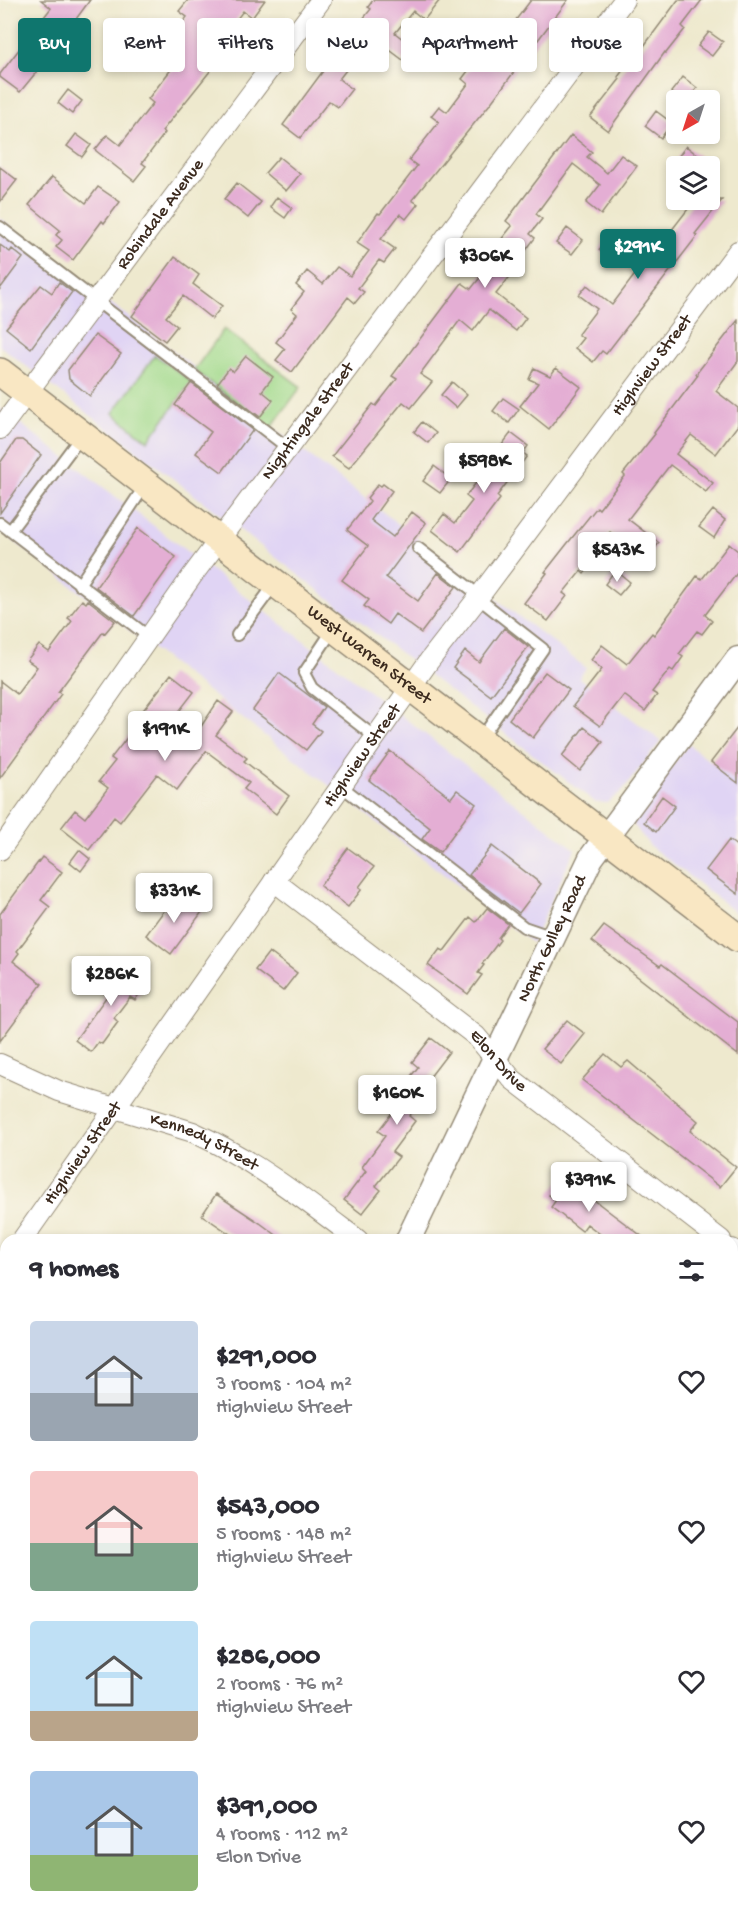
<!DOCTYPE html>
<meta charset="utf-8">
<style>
body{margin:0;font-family:"Gochi Hand",sans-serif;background:#f7f7f7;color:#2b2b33;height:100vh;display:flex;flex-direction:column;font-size:22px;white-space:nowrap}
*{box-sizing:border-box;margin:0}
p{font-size:20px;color:#7c7c81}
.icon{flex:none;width:33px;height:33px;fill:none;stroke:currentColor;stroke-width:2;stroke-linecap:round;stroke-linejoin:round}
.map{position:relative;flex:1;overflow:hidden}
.side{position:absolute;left:0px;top:1234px;width:738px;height:686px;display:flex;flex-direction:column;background:#fff;border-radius:18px 18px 0 0;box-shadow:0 3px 9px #0003}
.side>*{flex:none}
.top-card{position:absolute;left:18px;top:18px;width:702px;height:54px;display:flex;gap:12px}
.needle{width:39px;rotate:219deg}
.tools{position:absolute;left:666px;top:90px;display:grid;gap:12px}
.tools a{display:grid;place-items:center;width:54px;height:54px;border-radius:6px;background:#fff;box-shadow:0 3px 9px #0003;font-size:30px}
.price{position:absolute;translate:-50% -51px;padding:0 14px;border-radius:6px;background:#fff;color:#222;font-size:20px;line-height:39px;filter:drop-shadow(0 2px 3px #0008)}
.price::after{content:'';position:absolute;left:50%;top:36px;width:18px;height:14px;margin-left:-9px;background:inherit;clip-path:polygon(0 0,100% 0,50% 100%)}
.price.on{background:#0f766e;color:#fff}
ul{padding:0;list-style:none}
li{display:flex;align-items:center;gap:18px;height:150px;padding:0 30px}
li span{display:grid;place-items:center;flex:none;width:168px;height:120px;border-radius:6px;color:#555}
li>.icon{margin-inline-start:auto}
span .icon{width:72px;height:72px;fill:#fffc;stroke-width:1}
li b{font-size:26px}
h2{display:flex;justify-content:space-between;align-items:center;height:72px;padding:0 30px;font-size:26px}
.tag{padding:0 21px;border-radius:6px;background:#fff;box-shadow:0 3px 9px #0003;font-size:21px;line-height:54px}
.tag.on{background:#0f766e;color:#fff}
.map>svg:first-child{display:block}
.built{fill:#e0d4f4}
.green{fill:#a1d98b;stroke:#6e8254;stroke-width:1.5}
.building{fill:#e4aed4}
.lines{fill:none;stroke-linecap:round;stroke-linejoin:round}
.service-casing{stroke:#948a76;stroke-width:14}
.minor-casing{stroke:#948a76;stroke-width:22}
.tertiary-casing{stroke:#948a76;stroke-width:27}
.secondary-casing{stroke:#948a76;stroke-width:30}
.service{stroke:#fff;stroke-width:10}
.minor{stroke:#fff;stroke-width:20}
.tertiary{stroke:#fff;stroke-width:24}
.secondary{stroke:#f9e7c3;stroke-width:27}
.labels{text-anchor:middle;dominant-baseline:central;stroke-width:5;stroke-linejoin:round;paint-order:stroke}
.street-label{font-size:18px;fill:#3b2a1e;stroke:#fbf7ec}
</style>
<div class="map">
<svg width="738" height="1919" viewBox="0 0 738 1919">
<rect width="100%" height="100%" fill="#fbf7ec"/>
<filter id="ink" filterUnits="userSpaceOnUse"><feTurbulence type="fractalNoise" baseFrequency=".0167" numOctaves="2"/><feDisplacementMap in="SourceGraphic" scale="12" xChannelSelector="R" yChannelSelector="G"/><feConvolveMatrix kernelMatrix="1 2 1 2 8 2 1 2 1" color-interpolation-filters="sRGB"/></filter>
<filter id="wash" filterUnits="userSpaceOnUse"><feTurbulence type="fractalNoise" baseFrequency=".008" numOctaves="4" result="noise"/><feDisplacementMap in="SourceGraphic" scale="24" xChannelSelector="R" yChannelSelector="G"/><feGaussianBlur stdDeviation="1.35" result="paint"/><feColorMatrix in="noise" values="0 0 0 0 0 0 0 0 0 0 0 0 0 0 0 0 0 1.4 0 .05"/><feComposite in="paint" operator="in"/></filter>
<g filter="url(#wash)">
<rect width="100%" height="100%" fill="#eee9ce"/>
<path class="built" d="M0,218L586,668L579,678L661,741L622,791L607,803L595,802L0,346Z
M0,408L575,849L532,943L0,530Z
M688,744L738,784V914L650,846L631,821Z"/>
<path class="green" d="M224,329L301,387L270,429L194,370Z
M155,355L192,382L148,441L113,413Z"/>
<g id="blocks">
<path class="building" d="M41,0H90L43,64L20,92L0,77V74L51,8Z
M188,0H265L252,18L243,11L222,38L231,45L162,131L165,133L142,163L146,166L134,181L95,150L107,135L120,145L153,103L148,99L180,58L165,45L187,17L179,11Z
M373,0H440L424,20L413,11L395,33L417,50L407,63L375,39L359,58L357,56L339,79L352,89L338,107L329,101L300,138L283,125L343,44L371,9L368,7Z
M531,0H568L490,104L412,200L418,204L406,219L400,214L381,239L395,249L384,263L379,260L358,288L364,292L355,303L348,297L292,372L276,360L285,349L276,342L297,314L291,309L304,292L296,285L307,271L323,284L337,267L350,276L369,251L357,243L378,213L380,214L417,166L409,160L439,122L431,116L439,106L447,112L468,84L462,79L477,59L485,66L501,44L499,42Z
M678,0H702L682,26L685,29L666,53L665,52L608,131L590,117L620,79L618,77L636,52L638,54Z
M709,32L723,42L712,56L698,46Z
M683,77L697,88L688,100H682L671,92Z
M68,90L82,101L72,114L58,103Z
M656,111L672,123L661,138L645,126Z
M76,134L91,145L82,157L67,146Z
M571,135L592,152L587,157L607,173L621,155L637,166L601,215L586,203L600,185L573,164L536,214L542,219L530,234L535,238L521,257L524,259L496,294L526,318L516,331L489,310L473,331L460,320L420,374L432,382L411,408L403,402L349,468L332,456L373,404L376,406L397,379L392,376L462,283L471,289L494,260L488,256L512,226L506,221Z
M686,146L701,158L695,166H682L675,161Z
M279,157L300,174L286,191L265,173Z
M0,167L17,180L0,202Z
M52,177L86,203L98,187L120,202L104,223L102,221L73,260L56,247L62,240L56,235L60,230L29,205Z
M237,183L261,202L248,218L224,199Z
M277,197L292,208L285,218L270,207Z
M695,200H722L695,234L697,236L606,354L602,351L593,362L575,348L583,338L578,334L597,309L579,295L587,285L612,305L637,272L617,257L614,262L599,250L610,236L638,257L649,243L657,249Z
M567,228L583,240L572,254L556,243Z
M0,245L10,252L12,249L23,258L0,289Z
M175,257L199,275L193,284L222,306L212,319L183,296L166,317L177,326L165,341L132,316Z
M59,282L72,292L31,348L6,328L41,285L52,293Z
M738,320V361L716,391L738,408V425L716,454L691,435L676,454L713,483L706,492L670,465L628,519L659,543L646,560L610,532L588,560L592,564L584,574L581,571L563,593L567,596L548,621L524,603L547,573L545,572L567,544L597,507L599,509L625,476L623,474L655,434L654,433L698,375L696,374Z
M95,335L121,354L90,396L69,379L68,370Z
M246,356L273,377L262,391L273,400L260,417L217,384L229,368L233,372Z
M534,368L550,376L556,368L581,387L549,429L520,406L538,383L529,379Z
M452,382L467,395L456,408L441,395Z
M191,383L253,430L222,472L196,453L211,432L175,405Z
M503,398L519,409L509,423L493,411Z
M422,422L436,433L428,443L414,432Z
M511,433L528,446L523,453L527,456L497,496L500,499L460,552L432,530L444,514L455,523L472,501L466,496L497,455L495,454Z
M16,440H22L41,455L0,513V463Z
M434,466L451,479L440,493L423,481Z
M378,484L381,486L383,484L392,491L371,520L393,537L412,512L426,523L386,577L418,601L438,573L456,587L421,633L395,614L388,624L364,606L369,600L342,580L368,546L347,530L370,501L367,498Z
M713,510L725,520L714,538L699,527Z
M138,528L176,557L134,616L96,587Z
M729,544L738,551V572L705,615L712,621L702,634L697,631L679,654L683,657L673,671L670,669L652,692L657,695L645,711L624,695L600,726L573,706L602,669L591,660L602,645L627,664L652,633L654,635L697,576L702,579Z
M615,570L630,582L619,595L605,584Z
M82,600L86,603L88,600L115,621L105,633L103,632L58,692L61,694L0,778V681L17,694L37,667L27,660L39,645L49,652L72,621L68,618Z
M504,628L528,647L491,696L453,668L465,651L479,662Z
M545,672L569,690L533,738L509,719Z
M279,673L324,707L312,724L321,731L306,750L253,710Z
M171,674L194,692L170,723L192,740L218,701L233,712L216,735L247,758L244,761L289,796L276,814L244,789L249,783L206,751L177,790L157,774L120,822L114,817L89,850L61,828L75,810L85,818L108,788L99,781L115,761L111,758L141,720L138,717Z
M584,727L603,742L580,771L562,756Z
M738,727V783L711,762Z
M390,751L451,798L457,790L476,804L440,852L422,839L430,828L369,780Z
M662,796L675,806L656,832L644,822Z
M729,840L738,847V894L706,870Z
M492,846L541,884L519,913L469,875Z
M348,848L374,867L359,887L362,889L348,907L320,886Z
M79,850L90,859L81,871L70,862Z
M42,857L62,872L41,900L50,907L17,951L19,953L13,961L42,984L0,1041V914Z
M177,893L202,912L171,954L146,935Z
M487,908L508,924L498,938L500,940L482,964L484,965L478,973L482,975L468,994L428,965L440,949L444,951L470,917L476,922Z
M604,926L660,966L662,964L738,1022V1055L592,941Z
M269,952L297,973L283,991L255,970Z
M120,963L147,983L135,1000L130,997L114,1018L118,1022L102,1044L98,1042L91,1052L75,1040L115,985L108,980Z
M567,1020L585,1034L561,1064L542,1049Z
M431,1038L449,1052L426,1082L432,1087L409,1116L415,1121L392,1152L399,1157L376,1186L381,1190L362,1214L344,1200L366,1171L362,1167L385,1136L378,1131L401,1101L395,1097L418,1067L412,1062Z
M605,1054L621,1067L628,1061L698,1121L690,1131L736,1167L720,1187L582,1080Z
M563,1176L611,1213L647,1240H608L587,1224L582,1231L551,1207L556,1200L549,1195Z
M216,1194L260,1223L283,1240H239L202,1215Z"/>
</g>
</g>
<g filter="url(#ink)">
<use href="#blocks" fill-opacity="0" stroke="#948a76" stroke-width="1.5"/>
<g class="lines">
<defs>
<path id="service" d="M0,227L288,448
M0,523L149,637
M10,531L82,435
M418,548L480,596
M79,585L146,484
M478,598L543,649L480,740
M334,628L304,673L312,688L375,737
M237,635L274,585
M341,786L524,927L553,937"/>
<g id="minor">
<path id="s1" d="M0,429L321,0"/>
<path id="s2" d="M0,850L192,576L624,0"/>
<path id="s3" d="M274,881L476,1036L512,1079L721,1240"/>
<path id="s4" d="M0,1064L59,1091L193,1132C254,1160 305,1200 358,1240"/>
<path id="s5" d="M22,1240L429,661L478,598L738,251"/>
<path d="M732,1249L738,1253"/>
<path d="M0,1272L6,1264"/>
<path d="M732,1536L738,1541"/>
<path d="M0,1556L6,1561"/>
<path d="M732,1789L738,1785"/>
<path d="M0,1833L6,1835"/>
</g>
<g id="tertiary">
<path id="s6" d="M408,1240L591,858L738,659"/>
<path d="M83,1919L85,1914"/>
</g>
<g id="secondary">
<path id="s7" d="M0,372L738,938"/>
</g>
</defs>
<use href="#service" class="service-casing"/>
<use href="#minor" class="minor-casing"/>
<use href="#tertiary" class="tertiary-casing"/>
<use href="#secondary" class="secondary-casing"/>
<use href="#service" class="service"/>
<use href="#minor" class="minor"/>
<use href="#tertiary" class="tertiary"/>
<use href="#secondary" class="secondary"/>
</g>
</g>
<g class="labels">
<g class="street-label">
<text stroke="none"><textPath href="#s1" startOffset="268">Robindale Avenue</textPath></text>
<text stroke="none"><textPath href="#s5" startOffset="1078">Highview Street</textPath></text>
<text stroke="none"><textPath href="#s2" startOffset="528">Nightingale Street</textPath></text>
<text stroke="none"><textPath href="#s7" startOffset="465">West Warren Street</textPath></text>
<text stroke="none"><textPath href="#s5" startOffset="592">Highview Street</textPath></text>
<text stroke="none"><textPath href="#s6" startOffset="334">North Gulley Road</textPath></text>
<text stroke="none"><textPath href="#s3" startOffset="288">Elon Drive</textPath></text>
<text stroke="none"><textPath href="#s4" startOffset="219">Kennedy Street</textPath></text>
<text stroke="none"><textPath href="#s5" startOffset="106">Highview Street</textPath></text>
</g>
</g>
</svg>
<div class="tools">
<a><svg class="needle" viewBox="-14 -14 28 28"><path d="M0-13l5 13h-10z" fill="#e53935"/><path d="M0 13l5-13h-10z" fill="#7c7c81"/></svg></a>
<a><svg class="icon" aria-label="layers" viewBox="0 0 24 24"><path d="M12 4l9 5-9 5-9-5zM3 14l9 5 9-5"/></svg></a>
</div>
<b class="price on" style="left:638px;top:280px">$291K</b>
<b class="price" style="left:485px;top:289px">$306K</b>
<b class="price" style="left:484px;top:494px">$598K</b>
<b class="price" style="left:617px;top:583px">$543K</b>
<b class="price" style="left:165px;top:762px">$191K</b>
<b class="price" style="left:174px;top:924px">$331K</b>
<b class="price" style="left:111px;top:1007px">$286K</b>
<b class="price" style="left:397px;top:1126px">$160K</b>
<b class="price" style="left:589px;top:1213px">$391K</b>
<div class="top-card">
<a class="tag on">Buy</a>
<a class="tag">Rent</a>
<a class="tag">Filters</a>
<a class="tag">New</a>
<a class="tag">Apartment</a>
<a class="tag">House</a>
</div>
<section class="side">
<h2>9 homes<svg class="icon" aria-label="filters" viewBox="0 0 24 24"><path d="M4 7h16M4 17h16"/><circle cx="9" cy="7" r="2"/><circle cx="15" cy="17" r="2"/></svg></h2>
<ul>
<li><span style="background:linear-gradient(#c9d6e8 60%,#9aa5b1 0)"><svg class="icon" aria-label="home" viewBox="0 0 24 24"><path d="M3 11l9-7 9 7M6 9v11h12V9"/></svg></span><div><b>$291,000</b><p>3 rooms · 104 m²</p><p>Highview Street</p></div><svg class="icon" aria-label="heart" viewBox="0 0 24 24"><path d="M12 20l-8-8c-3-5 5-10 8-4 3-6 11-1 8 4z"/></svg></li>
<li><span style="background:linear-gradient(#f6c9c9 60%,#7fa58c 0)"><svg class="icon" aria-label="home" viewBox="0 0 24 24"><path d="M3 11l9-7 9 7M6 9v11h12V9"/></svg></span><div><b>$543,000</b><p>5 rooms · 148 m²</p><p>Highview Street</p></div><svg class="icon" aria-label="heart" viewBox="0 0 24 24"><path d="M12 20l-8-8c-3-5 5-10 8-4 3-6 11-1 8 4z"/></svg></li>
<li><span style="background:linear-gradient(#bfe0f5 75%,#b9a48a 0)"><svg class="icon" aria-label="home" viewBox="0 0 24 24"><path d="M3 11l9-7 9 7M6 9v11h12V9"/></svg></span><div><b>$286,000</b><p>2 rooms · 76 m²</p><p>Highview Street</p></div><svg class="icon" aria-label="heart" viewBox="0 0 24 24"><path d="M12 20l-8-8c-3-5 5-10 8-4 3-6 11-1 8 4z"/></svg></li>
<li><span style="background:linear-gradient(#a9c7e8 70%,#8fb573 0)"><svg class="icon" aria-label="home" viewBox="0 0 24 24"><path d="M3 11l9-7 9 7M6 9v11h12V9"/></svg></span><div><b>$391,000</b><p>4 rooms · 112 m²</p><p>Elon Drive</p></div><svg class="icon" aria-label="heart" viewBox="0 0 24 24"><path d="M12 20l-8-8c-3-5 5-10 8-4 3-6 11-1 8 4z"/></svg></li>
</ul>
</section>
</div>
